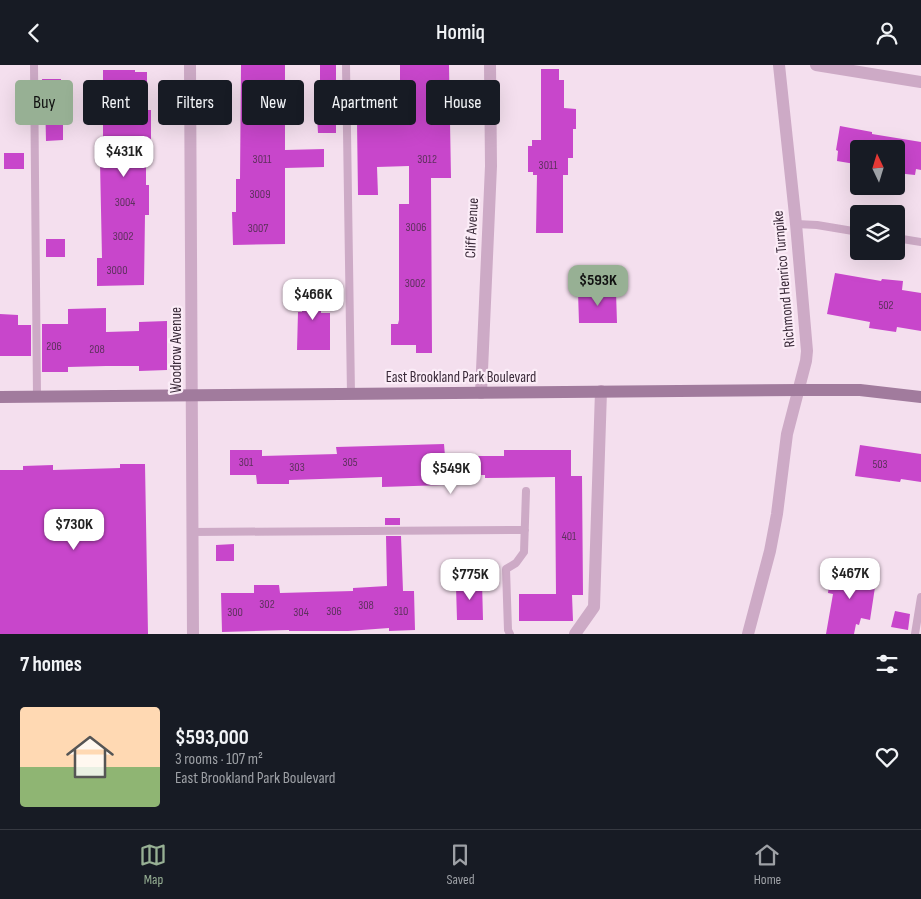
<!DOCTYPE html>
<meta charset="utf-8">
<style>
body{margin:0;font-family:"Sofia Sans Condensed",sans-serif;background:#20242c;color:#f1f3f6;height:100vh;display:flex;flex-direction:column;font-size:19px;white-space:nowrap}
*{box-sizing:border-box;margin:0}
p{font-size:16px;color:#9ea1a6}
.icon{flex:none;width:28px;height:28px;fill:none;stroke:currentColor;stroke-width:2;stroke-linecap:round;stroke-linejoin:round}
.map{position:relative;height:569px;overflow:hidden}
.details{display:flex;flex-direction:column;background:#171b24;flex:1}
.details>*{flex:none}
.hud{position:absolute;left:15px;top:15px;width:500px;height:45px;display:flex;gap:10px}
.needle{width:32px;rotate:356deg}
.tools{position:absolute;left:850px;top:75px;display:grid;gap:10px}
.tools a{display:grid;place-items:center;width:55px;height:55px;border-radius:5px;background:#171b24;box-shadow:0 5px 20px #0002;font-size:25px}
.price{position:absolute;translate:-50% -42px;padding:0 11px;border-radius:10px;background:#fff;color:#222;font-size:16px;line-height:32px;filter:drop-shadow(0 1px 2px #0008)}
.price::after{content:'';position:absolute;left:50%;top:30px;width:15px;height:11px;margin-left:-8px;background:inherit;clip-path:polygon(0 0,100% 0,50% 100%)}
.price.selected{background:#97b094;color:#111}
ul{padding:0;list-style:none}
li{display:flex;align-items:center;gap:15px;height:125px;padding:0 20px}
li+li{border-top:1px solid #363941}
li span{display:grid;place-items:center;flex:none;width:140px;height:100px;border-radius:5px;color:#555}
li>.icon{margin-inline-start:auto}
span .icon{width:60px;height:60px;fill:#fffc;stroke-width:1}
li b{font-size:21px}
h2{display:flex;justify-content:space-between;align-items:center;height:60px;padding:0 20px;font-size:21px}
.tag{padding:0 18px;border-radius:5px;background:#171b24;box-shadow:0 5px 20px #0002;font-size:18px;line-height:45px}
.tag.selected{background:#97b094;color:#111}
header{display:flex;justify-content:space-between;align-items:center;height:65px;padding:0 20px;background:#171b24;font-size:22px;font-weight:600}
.tab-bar{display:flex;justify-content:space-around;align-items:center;height:70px;border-top:1px solid #363941;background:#171b24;font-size:14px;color:#9ea1a6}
.tab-bar a{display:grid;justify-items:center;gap:2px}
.tab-bar .selected{color:#97b094}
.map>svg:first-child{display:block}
.building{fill:#c846cb}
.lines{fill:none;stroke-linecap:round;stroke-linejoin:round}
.service{stroke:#cdaac6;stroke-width:8}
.minor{stroke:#cdaac6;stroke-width:12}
.tertiary{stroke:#cdaac6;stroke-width:12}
.secondary{stroke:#a17b9d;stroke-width:12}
.labels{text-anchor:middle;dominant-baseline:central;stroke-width:4.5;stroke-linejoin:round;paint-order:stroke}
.number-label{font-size:12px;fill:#5e315e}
.street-label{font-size:15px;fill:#3a2a39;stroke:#fbecf7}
</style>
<header><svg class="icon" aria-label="back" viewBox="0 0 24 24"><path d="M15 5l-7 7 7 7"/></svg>Homiq<svg class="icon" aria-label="person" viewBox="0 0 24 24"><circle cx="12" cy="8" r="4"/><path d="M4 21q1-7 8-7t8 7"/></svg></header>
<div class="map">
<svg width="921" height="569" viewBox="0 0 921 569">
<rect width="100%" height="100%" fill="#f4dfee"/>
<path class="building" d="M241,0H285V85L324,84V102L285,103V179L233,180L232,147H236V114H240Z
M320,0H336V68H318L317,50H320Z
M400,0H449L451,113H431L432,288H416V280H391V259H398L399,255V139H409V101L377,102L378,130H358L357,57L401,56L402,24H400Z
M541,4H559V15H564V43L576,44V64H573V93H568V110H563V168H536L537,110H533V107H528V81H532V75H541Z
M103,5H135V7H147V45H151V76H146V120H149V150H145L144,220L97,221V193H102L100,96L102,95L103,81Z
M42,14H61V59H63V75L46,76L45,31H43Z
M840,61L872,67V69L921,77V105L916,104L915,110L896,108V84H859V89L856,88L855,99L837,96L838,86L836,85Z
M4,88H24V104H4Z
M46,174H65V192H46Z
M835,208L881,216L882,214L903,216L902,225L921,228V266L897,262L896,267L869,263L870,257L827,249Z
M305,216L321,218V248H330V285H297L298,247H302V221H305Z
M578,227H616L617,258H579Z
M106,243V267L139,266V257L167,256V305L139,306V301H106L68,302V307H42V259H68V244Z
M0,249L18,250V260H31V291H0Z
M444,379L445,391H504V385H571V411H582L583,530H572L573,556H519V529H556L555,412L485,413V410H445V420L382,422V412L289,415V419H257L256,410H230V385H262V391L337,389L336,382Z
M860,380L921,389V417L901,414L900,417L855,411Z
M120,399H145L148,569H0V405H23V401L53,400V405L120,403Z
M385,453H400V460H385Z
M386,471H401L403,526H414L415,565L389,566V563L348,566H289V565L222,567L221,528H254V520H279L280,528L353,526V523L387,521Z
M234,479V496H216V480Z
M831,504L839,505V504L877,509L870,555L861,553L859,560L856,559L854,569H826L833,529L828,528Z
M482,516L483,555H457L456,521L463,520V517Z
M895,546L910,549L908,565L891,562Z"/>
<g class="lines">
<path class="service" d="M34,0L37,331
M346,0L351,329
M796,159L817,160L859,167
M896,173L921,177
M192,467L525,465
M510,569L508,565L506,504L516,498L524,487L526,426
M915,569L921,532"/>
<path class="minor" d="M190,0L193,569
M816,0L921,17
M481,328L491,101L490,0
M575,569L594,542L601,326"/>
<path class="tertiary" d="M748,569L770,486L777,449L787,369L806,296L807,286L796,159L779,0"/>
<path class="secondary" d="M0,332L799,325H860L921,332"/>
</g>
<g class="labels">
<g class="number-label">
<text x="262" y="94">3011</text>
<text x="427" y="94">3012</text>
<text x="548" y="100">3011</text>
<text x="260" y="129">3009</text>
<text x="125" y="137">3004</text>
<text x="416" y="162">3006</text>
<text x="258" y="163">3007</text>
<text x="123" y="171">3002</text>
<text x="117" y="205">3000</text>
<text x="415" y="218">3002</text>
<text x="886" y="240">502</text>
<text x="54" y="281">206</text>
<text x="97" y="284">208</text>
<text x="246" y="397">301</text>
<text x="350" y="397">305</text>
<text x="880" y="399">503</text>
<text x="297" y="402">303</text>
<text x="569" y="471">401</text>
<text x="267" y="539">302</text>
<text x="366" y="540">308</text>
<text x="334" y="546">306</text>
<text x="401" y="546">310</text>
<text x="235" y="547">300</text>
<text x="301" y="547">304</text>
</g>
<g class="street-label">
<text transform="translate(472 163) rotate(-87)">Cliff Avenue</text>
<text transform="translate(784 214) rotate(-95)">Richmond Henrico Turnpike</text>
<text transform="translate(176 285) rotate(-90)">Woodrow Avenue</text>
<text x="461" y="312">East Brookland Park Boulevard</text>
</g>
</g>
</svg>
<div class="tools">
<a><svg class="needle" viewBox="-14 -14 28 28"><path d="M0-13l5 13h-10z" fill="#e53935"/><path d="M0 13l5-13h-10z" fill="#9ea1a6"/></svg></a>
<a><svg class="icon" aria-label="layers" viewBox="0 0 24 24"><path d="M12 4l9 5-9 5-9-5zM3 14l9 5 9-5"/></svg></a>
</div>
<b class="price" style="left:124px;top:113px">$431K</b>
<b class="price selected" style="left:598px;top:242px">$593K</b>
<b class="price" style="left:313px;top:256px">$466K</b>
<b class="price" style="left:451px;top:430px">$549K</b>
<b class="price" style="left:74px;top:486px">$730K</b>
<b class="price" style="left:850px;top:535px">$467K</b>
<b class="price" style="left:470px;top:536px">$775K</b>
<div class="hud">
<a class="tag selected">Buy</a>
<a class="tag">Rent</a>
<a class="tag">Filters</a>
<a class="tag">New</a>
<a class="tag">Apartment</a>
<a class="tag">House</a>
</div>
</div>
<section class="details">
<h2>7 homes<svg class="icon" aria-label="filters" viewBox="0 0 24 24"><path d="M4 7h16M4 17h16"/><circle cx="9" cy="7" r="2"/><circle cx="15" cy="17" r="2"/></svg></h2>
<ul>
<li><span style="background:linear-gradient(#ffd9b3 60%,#8fb573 0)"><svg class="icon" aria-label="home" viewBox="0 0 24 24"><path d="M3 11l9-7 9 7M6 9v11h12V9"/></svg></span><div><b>$593,000</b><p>3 rooms · 107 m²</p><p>East Brookland Park Boulevard</p></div><svg class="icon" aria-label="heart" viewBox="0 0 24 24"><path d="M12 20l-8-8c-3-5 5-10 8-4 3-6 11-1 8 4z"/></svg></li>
</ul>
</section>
<nav class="tab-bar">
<a class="selected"><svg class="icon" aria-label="map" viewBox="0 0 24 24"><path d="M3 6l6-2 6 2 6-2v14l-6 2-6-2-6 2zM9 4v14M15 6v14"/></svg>Map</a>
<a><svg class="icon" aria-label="saved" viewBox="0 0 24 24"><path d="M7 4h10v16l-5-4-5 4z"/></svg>Saved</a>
<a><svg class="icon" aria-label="home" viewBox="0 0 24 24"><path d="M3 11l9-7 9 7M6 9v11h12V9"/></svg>Home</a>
</nav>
